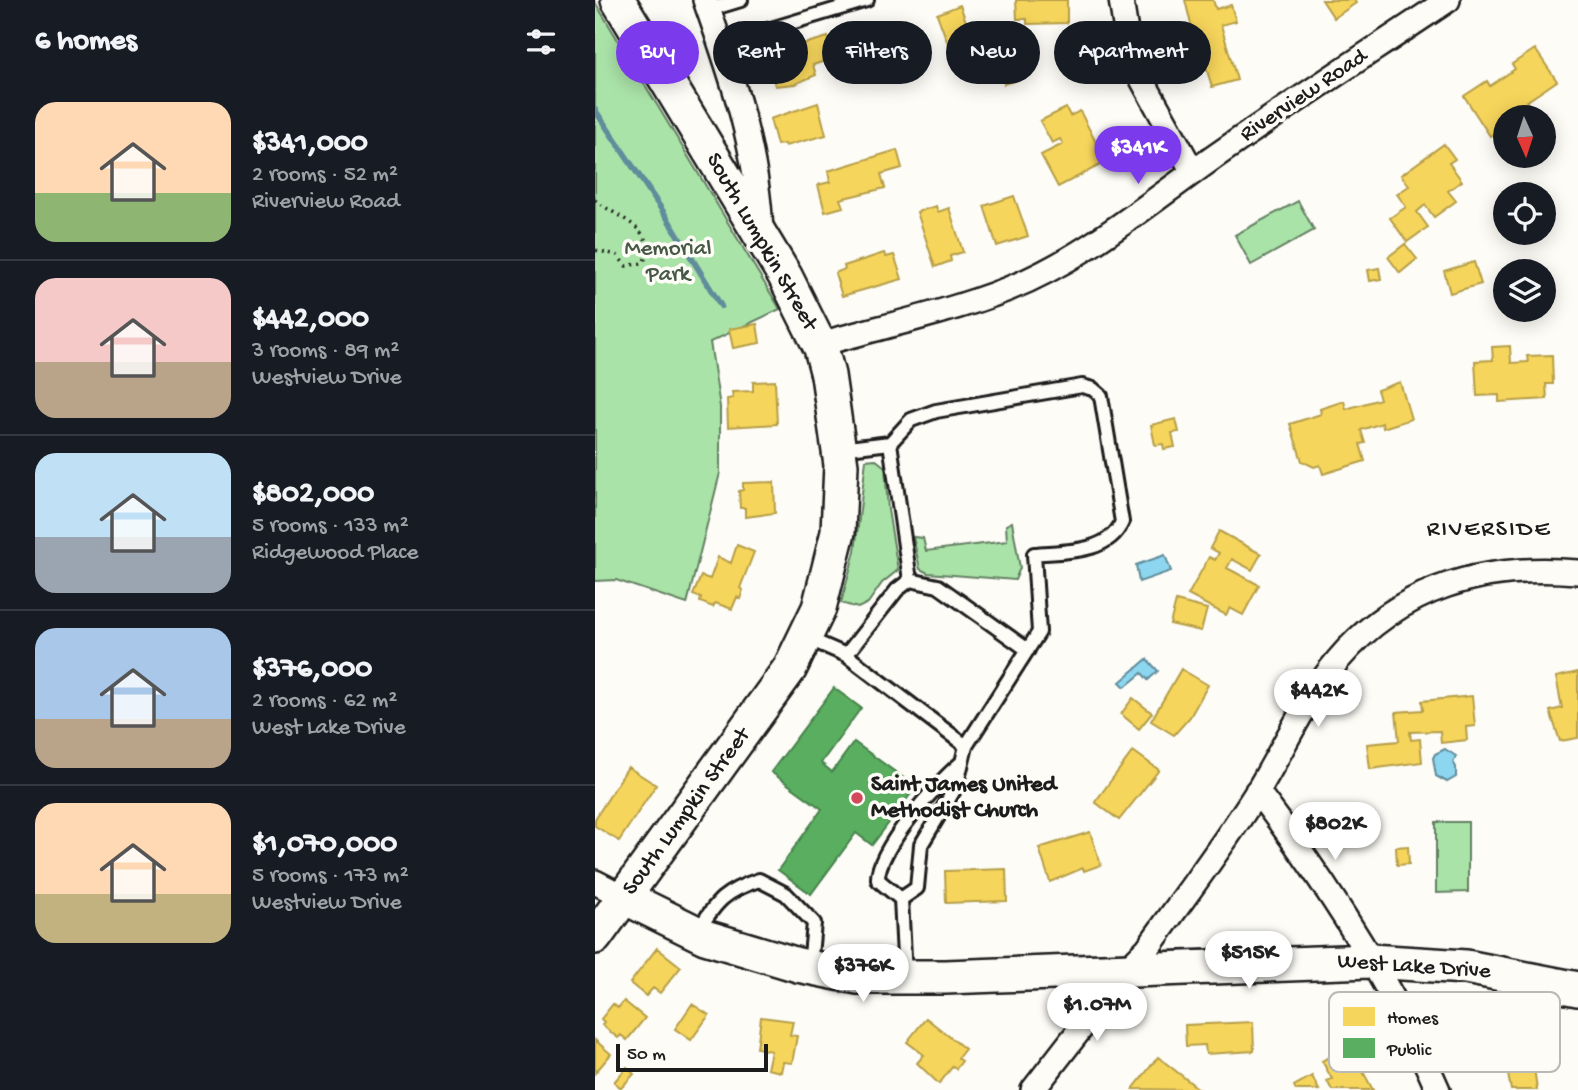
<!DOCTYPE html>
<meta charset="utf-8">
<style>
body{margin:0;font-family:"Gochi Hand",sans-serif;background:#20242c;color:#f1f3f6;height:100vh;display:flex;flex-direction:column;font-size:26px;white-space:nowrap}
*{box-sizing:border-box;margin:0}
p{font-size:23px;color:#9ea1a6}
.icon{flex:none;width:38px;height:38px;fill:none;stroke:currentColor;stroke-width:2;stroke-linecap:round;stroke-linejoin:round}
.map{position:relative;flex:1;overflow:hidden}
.sheet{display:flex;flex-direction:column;background:#171b24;width:595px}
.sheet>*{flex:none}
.top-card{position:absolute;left:21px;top:21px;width:665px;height:63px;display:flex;gap:14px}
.needle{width:46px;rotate:177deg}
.fabs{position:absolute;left:898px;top:105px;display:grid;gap:14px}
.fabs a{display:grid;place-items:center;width:63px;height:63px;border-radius:50%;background:#171b24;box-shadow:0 4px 18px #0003;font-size:35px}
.scale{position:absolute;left:21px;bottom:18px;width:152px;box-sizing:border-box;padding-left:7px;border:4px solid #1c1c1c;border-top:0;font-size:19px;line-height:24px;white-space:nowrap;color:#1c1c1c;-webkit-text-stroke:5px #fdfcf7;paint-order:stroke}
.price{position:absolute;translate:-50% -60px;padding:0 16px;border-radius:24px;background:#fff;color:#222;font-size:23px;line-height:46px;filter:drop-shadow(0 2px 4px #0008)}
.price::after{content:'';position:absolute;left:50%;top:42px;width:21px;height:16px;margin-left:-10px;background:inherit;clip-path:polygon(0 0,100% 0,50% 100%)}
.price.active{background:#7c3aed;color:#fff}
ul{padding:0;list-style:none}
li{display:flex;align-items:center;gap:21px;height:175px;padding:0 35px}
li+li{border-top:2px solid #363941}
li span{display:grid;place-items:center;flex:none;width:196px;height:140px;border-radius:21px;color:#555}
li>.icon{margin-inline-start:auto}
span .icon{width:84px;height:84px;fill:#fffc;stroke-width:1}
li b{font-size:30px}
h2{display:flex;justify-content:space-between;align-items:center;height:84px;padding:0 35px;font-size:30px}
.chip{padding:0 24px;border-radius:32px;background:#171b24;box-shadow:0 4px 18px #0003;font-size:24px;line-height:63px}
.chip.active{background:#7c3aed;color:#fff}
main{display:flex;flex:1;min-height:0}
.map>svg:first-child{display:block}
.green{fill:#aae3a8;stroke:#638062;stroke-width:2}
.water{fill:#8dd6ef;stroke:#608c9b;stroke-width:2}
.homes{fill:#f6d55c;stroke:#b59e49;stroke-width:2}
.public{fill:#5aae61;stroke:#47824c;stroke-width:2}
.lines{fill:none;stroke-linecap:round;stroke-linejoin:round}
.stream{stroke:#608c9b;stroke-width:6}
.service-casing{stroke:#1c1c1c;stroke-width:18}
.minor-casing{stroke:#1c1c1c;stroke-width:28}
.secondary-casing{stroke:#1c1c1c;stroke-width:38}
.path{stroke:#1c1c1c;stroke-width:3.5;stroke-dasharray:2 5;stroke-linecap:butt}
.service{stroke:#fdfcf7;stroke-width:12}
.minor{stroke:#fdfcf7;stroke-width:23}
.secondary{stroke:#fdfcf7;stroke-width:33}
.poi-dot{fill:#d1495b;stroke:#fdfcf7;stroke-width:2.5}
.labels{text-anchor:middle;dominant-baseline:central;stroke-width:7;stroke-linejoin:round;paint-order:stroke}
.street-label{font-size:23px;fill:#1c1c1c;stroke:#fdfcf7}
.park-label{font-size:23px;fill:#475846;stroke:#fdfcf7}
.poi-label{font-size:23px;font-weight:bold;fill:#1c1c1c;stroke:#fdfcf7;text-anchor:start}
.neighbourhood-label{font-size:24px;letter-spacing:2px;fill:#1c1c1c;stroke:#fdfcf7}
.key{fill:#fdfcf7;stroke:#bab9b5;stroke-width:2}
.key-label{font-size:19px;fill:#1c1c1c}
</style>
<main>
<section class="sheet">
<h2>6 homes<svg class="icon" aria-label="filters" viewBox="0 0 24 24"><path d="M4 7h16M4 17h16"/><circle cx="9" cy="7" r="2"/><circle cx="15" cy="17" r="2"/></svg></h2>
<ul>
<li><span style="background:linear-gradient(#ffd9b3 65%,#8fb573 0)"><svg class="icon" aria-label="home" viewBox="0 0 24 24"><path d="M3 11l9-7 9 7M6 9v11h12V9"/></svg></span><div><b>$341,000</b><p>2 rooms · 52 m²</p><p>Riverview Road</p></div></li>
<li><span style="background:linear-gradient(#f6c9c9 60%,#b9a48a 0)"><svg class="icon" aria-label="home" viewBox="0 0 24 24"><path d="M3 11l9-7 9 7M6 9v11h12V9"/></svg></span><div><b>$442,000</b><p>3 rooms · 89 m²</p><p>Westview Drive</p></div></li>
<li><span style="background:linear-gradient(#bfe0f5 60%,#9aa5b1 0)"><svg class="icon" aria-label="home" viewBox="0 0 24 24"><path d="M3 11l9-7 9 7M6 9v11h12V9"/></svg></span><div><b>$802,000</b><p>5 rooms · 133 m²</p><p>Ridgewood Place</p></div></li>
<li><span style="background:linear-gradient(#a9c7e8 65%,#b9a48a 0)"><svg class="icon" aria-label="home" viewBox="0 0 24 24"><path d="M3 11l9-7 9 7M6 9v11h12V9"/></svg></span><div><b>$376,000</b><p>2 rooms · 62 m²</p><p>West Lake Drive</p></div></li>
<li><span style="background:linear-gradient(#ffd9b3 65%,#c2b280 0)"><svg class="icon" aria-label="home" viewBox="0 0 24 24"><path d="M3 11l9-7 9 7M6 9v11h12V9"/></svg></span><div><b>$1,070,000</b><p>5 rooms · 173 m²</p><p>Westview Drive</p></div></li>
</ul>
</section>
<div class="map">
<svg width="983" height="1090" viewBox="0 0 983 1090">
<rect width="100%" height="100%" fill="#fdfcf7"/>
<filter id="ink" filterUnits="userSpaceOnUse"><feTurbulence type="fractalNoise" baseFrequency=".0143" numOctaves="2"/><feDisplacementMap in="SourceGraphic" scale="14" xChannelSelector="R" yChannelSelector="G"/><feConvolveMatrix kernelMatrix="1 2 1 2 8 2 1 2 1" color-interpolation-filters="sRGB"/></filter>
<g filter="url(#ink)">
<path class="green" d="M0,2L185,309L115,342L125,407V473L92,604L21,580L0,581Z
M703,201L719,230L656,265L640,235Z
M280,459L290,467L293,510L303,570L287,583L273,603L263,608L246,603L260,551L271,460Z
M417,522L425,568L420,580L333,573L325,569L318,537L328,538L331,551L412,541L411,525Z
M841,822H873V892L841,893Z"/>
<path class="water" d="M570,555L576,571L544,582L541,565Z
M552,659L563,671L553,680L547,673L530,687L525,682Z
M850,749L861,756L858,762L861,767V777L852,782L841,776L838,758L840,754Z"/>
<path class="homes" d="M421,0H472V23L432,24V19H422Z
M590,0H618L621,9L636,5L641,21L626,25L642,80L617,87L604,44L601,45Z
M727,0H759L761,3L739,18Z
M365,5L378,41L355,49L342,14Z
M233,37L239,58L218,65L221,75L200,84L180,86L178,78L172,80L170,60L185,55L184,51Z
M940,49L962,81L931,102L935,107L919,117H910V126L895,136L869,96L892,81L895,86L920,69L917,64Z
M419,72L422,80L409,84L407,76Z
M223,103L231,135L190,146V144L182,145L175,119Z
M471,108L475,116L485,111L511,162L463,187L446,155L468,144L465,139L457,143L445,121Z
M849,144L860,159L854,163L867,181L853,191L861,201L839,217L830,205L822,212L833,227L812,242L795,218L811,207L802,194L814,186L806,175Z
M302,150L307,168L286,174L290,188L245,199L248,207L230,212L223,185L235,182L233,171Z
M419,196L433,236L402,246L389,206Z
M341,206L343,212L354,208L368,252L355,256L356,261L340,267L322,212Z
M810,244L822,259L805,273L793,257Z
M289,253L291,257L299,255L307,279L247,296L240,273L250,269L249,266Z
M879,262L886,284L855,293L849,271Z
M784,268L786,279L775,281L773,270Z
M162,324L165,343L138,348L134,329Z
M915,346L916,363L933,362L932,356L957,355L958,384H951L952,399L904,402V395L882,396L880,361L898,360L897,347Z
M180,381L182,424L133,427L132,399L138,398L137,392L158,391V382Z
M805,382L816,419L788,428L787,423L766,430L770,443L765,444L770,461L728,474L725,465L719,467L707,461L695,424L726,414L725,409L749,401L751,409L785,399L782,390Z
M581,419L584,432L577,433L580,447L569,449L568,444L560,445L556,425Z
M179,482L180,513L150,517V508H145L144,491L148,490V483Z
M624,531L666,554L657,570L637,559L632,568L664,585L648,615L635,608L631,615L593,595L614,557L620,560L624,553L615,548Z
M142,545L159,552L145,588L148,590L145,599L142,597L137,609L120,603L118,607L105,602L106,598L98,595L106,576L115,579L123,557L136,563Z
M581,601L612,609L606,631L575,624Z
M586,669L613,685L595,717L579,735L556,721Z
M983,672V738L965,741L955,711L967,708L961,677Z
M877,696L880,726L871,727L872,740L846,743L845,731L815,732L816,740L825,739L827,762L775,769L772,744L804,741L801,712L828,710L827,701Z
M538,698L557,713L544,729L526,714Z
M538,751L564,770L524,820L500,802Z
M33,767L61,785L24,841L0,826V819Z
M495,832L506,865L489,871L488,868L455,882L444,848Z
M813,846L814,864L802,865L801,847Z
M411,869L412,901L351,903L350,871Z
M62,948L86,967L65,993L58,988L51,996L35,983Z
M29,1001L50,1018L32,1040L26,1035L23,1038L7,1025L9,1022L6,1019L18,1004L23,1008Z
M97,1004L114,1015L96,1040L80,1029Z
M166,1017L198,1021L195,1035L202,1036L197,1063L188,1062L186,1072L172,1069L176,1051L162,1048Z
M331,1018L370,1049L363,1058L367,1061L361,1069L358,1066L344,1084L322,1063L329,1055L312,1042Z
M658,1022L659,1051L611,1054L610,1045L591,1046L590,1025Z
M935,1036L942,1090H916L909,1054H913L911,1041Z
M0,1040L16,1054L0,1073Z
M754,1046L778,1090H737L732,1081L737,1079L727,1061Z
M563,1057L605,1090L538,1089Z
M32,1067L39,1074L26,1088L19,1082Z
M717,1076L724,1090H701L699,1086Z"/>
<path class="public" d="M239,688L266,708L226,763L237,772L259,742L321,787L277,845L261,833L216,894L183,870L227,809L176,772Z"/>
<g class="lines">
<path class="stream" d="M0,110L71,216L126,306"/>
<defs>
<path id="service" d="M113,10L146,0
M126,44L272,0
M295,443L316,420L341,411L487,386L498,389L506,396L527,522C513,554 469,551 439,554L444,632L371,746L361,787L326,845L322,888L306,899
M245,449L295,443L315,580L343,586L433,650
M212,638L251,655L371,746
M251,655L302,590L315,580
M306,899L283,880C281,851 342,783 365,764
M306,899L310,976
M103,931C121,901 130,891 164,880L191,894L219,923L215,967"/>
<path id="minor" d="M110,0C137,76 163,152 166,233
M526,0L533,44L544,74L598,172
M226,348L240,340C298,324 357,311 413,289C488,259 550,206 615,160C693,105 774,53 853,0
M662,791C732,884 797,984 843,1090
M0,882L29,897
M438,1090L532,969L552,949C589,897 628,846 662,792C689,748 710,699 743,660C806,586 889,564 983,572"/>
<path id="secondary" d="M29,897L110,937L203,965L263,977H350L775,961L871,967L983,989
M0,937L195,668L224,608L243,532L246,465L233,375L226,348L190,276L23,0"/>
</defs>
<use href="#service" class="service-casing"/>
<use href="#minor" class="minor-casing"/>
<use href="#secondary" class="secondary-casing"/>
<path class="path" d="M0,200C20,217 66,229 48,263L31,266L22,255L0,250"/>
<use href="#service" class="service"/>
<use href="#minor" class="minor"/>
<use href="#secondary" class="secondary"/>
</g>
</g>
<circle class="poi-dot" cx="262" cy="798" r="7"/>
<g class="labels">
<g class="street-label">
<text transform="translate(709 96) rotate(-34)">Riverview Road</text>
<text transform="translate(166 242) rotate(60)">South Lumpkin Street</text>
<text transform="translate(92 812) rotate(-54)">South Lumpkin Street</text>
<text transform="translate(819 967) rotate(4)">West Lake Drive</text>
</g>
<g class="park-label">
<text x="73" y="249">Memorial<tspan x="73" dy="26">Park</tspan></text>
</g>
<g class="poi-label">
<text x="276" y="785">Saint James United<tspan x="276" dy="26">Methodist Church</tspan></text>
</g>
<g class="neighbourhood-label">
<text x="894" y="530">RIVERSIDE</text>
</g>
</g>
<rect x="734" y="992" width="231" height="80" rx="10" class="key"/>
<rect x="748" y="1007" width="32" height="19" fill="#f6d55c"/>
<rect x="748" y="1038" width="32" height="20" fill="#5aae61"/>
<g class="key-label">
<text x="792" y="1023">Homes</text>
<text x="792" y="1055">Public</text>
</g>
</svg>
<div class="fabs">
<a><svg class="needle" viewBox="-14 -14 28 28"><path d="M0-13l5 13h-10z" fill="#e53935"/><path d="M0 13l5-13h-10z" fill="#9ea1a6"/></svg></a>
<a><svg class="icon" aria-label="locate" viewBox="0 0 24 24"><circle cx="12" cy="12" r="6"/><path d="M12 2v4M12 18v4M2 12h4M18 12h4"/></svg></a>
<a><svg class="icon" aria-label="layers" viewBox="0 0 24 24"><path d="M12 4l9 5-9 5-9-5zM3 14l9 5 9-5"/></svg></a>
</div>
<div class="scale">50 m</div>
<b class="price active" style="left:543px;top:186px">$341K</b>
<b class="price" style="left:723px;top:729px">$442K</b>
<b class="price" style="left:740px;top:862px">$802K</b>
<b class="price" style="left:654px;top:991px">$515K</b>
<b class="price" style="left:268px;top:1004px">$376K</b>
<b class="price" style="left:502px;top:1043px">$1.07M</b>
<div class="top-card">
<a class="chip active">Buy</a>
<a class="chip">Rent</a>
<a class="chip">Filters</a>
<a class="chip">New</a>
<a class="chip">Apartment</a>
</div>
</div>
</main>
